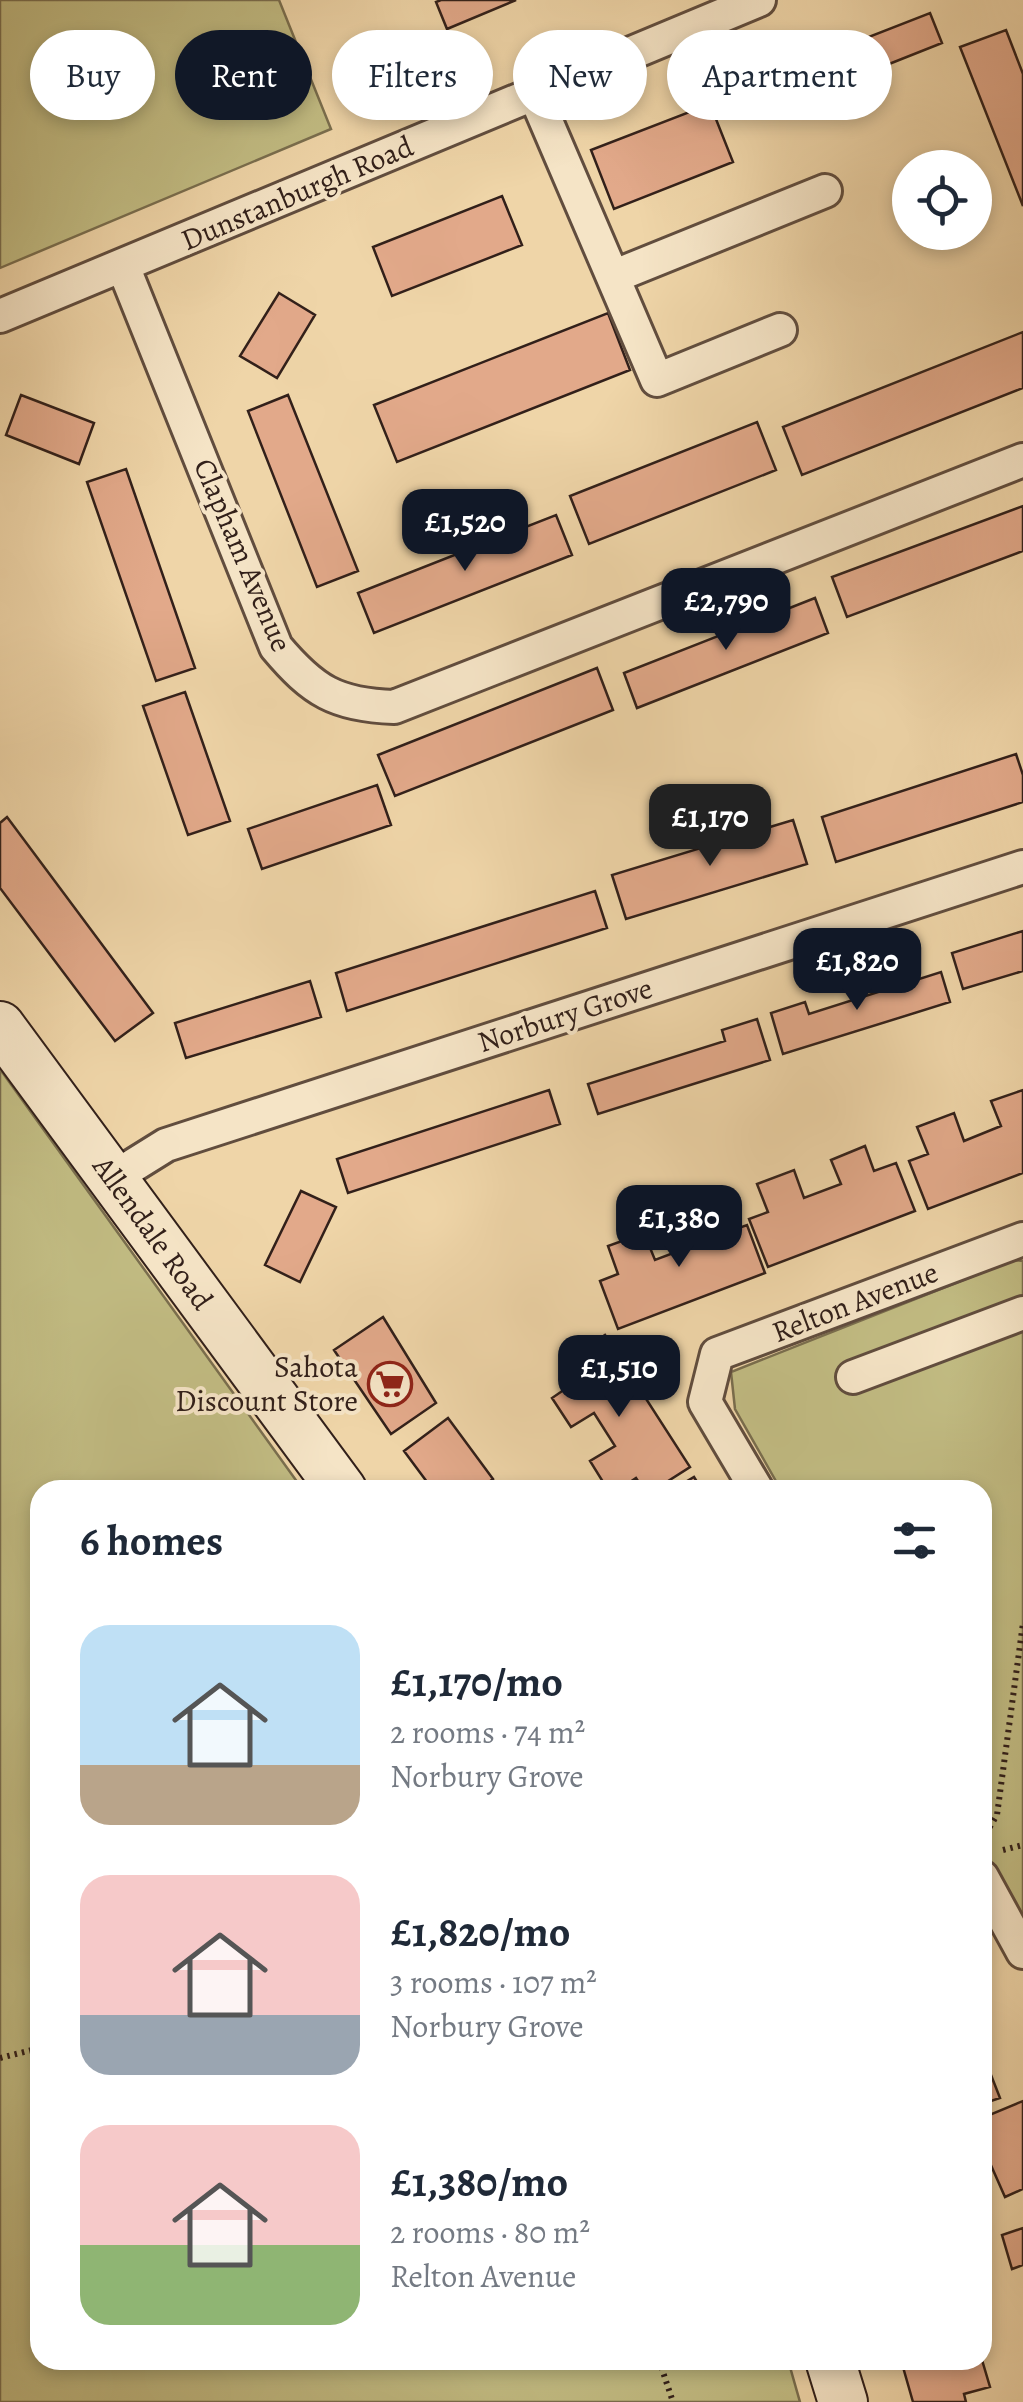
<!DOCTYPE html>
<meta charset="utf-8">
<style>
body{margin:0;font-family:Alegreya,serif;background:#f2f2f3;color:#1f2937;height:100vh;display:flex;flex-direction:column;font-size:38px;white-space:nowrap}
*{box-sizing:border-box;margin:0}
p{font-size:32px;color:#747a83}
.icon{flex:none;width:55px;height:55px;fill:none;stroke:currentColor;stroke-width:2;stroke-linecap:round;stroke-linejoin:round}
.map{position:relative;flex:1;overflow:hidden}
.panel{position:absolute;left:30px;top:1480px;width:962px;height:890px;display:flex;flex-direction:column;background:#fff;border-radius:30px;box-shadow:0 5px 15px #0003}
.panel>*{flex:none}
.top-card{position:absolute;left:30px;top:30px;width:965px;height:90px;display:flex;gap:20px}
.controls{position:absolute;left:892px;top:150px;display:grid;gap:20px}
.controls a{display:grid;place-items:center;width:100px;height:100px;border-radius:50%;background:#fff;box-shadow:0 5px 15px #0003;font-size:50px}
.price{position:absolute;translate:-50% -85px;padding:0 22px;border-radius:20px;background:#111827;color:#fff;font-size:32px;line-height:65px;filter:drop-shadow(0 2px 5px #0008)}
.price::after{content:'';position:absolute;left:50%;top:60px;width:30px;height:22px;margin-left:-15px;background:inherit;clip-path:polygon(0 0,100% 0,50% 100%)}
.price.active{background:#222;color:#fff}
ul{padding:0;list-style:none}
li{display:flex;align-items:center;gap:30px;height:250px;padding:0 50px}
li span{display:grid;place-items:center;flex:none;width:280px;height:200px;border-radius:30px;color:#555}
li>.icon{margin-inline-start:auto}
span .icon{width:120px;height:120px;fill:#fffc;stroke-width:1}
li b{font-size:42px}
h2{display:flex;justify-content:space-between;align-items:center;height:120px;padding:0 50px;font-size:42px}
.tag{padding:0 35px;border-radius:45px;background:#fff;box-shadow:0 5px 15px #0003;font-size:35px;line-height:90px}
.tag.active{background:#111827;color:#fff}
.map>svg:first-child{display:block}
.green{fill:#c1bb82;stroke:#7a6e4e;stroke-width:2.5}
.building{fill:#e2a98a;stroke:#32201a;stroke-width:2.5}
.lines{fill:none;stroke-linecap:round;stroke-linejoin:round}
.minor-casing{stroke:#614d3e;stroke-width:38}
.secondary-casing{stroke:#32201a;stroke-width:52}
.path{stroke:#32201a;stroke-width:6;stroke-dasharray:2.5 5;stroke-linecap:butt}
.minor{stroke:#f5e4c6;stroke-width:32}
.secondary{stroke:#f5e4c6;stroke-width:48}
.labels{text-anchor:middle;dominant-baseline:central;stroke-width:8;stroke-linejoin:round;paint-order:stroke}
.street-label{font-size:30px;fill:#32201a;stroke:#f5e4c6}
.poi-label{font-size:30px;fill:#32201a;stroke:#f5e4c6;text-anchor:end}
</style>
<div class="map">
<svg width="1023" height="2402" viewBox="0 0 1023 2402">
<rect width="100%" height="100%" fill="#efd5a8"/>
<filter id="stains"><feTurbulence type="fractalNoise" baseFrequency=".002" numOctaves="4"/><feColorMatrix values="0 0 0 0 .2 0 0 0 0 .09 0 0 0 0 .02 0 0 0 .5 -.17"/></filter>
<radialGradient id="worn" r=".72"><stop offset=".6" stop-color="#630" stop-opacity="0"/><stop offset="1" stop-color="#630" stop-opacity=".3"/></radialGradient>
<path class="green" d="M0,0H279L331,129L0,268Z
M0,1069L303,1490H40V2360H788L800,2402H0Z
M1014,1260L1023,1261V1924L983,1847L982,1490H781L735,1409L731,1372Z"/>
<path class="building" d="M441,0H516L447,29L436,2Z
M930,13L942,43L763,114L751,83Z
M1006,30L1023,74V206L960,47Z
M710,104L733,162L614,209L591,150Z
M502,196L522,245L392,296L373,247Z
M279,293L315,315L277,378L240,356Z
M608,313L630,370L397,462L374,405Z
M1023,332V388L802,475L783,427Z
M21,395L94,423L79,464L6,435Z
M288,395L358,571L317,587L248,411Z
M757,422L776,470L589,544L570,496Z
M126,469L195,668L156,681L87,482Z
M1023,506V551L847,617L832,577Z
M556,515L572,555L374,633L358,593Z
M815,598L828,633L637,708L624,673Z
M597,668L613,710L395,796L378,755Z
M185,692L230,821L188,835L143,706Z
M1016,754L1023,775V802L836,862L822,817Z
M377,785L391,825L262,869L248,829Z
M7,817L153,1013L115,1041L0,888V823Z
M793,820L807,864L626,919L612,875Z
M595,891L607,928L347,1011L336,973Z
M1023,931V971L963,989L952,953Z
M941,972L950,1002L783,1054L771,1013L805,1002L809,1014Z
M310,981L321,1017L186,1058L175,1023Z
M757,1019L770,1060L598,1114L588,1084L725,1041L722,1030Z
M549,1090L560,1124L348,1193L337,1159Z
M1023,1090V1173L928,1209L909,1161L928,1154L917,1127L954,1113L964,1141L1001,1126L991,1101Z
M865,1146L874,1171L896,1163L915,1211L768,1267L749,1219L768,1212L757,1184L794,1170L804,1198L841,1184L831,1160Z
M301,1191L336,1207L300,1282L265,1265Z
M715,1208L725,1233L747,1225L765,1273L618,1329L600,1281L618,1274L608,1246L644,1233L655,1260L692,1246L682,1221Z
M383,1317L436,1403L391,1434L334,1350Z
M605,1335L690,1467L654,1490H644L636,1478L618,1490H608L590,1461L615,1446L594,1413L571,1427L552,1398L574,1383L562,1363Z
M448,1418L493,1479L478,1490H433L404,1451Z
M694,1477L702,1490H672Z
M982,2052L1000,2098L982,2104Z
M1023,2101V2189L1005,2197L982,2145V2118Z
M1023,2228V2265L1012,2269L1002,2235Z
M901,2360H982L990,2387L964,2394L966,2402H913Z"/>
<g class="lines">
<defs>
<path id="minor" d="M534,93L657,380L780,330
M123,266L276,647C313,691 336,705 394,707L1023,460
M615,276L825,191
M0,316L759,0
M113,1178L166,1145L1023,867
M853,1377L1023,1313
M757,1490L705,1402L717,1354L1023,1239
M982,1877L1023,1952"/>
<path id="secondary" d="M0,1026L342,1490
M830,2360L843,2402"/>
</defs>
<use href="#minor" class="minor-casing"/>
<use href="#secondary" class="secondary-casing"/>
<path class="path" d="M982,1840L997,1815L1023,1623
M1003,1850L1023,1845
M0,2058L40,2048
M659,2360L673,2402"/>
<use href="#minor" class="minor"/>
<use href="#secondary" class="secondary"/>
</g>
<defs>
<symbol id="supermarket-ring" viewBox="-11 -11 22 22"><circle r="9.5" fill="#f5e4c6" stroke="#8f2418" stroke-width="1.5"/><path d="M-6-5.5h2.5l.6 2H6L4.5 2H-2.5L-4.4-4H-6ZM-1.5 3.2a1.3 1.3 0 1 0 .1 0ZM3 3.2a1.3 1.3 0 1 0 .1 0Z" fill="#8f2418"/></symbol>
</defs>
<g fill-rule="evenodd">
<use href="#supermarket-ring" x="365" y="1359" width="50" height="50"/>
</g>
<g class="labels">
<g class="street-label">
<text transform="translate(297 193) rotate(-23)">Dunstanburgh Road</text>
<text transform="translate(243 555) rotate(67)">Clapham Avenue</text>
<text transform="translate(565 1015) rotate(-18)">Norbury Grove</text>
<text transform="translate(153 1233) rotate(54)">Allendale Road</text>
<text transform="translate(855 1302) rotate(-21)">Relton Avenue</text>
</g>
<g class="poi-label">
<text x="358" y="1367">Sahota<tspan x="358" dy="34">Discount Store</tspan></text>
</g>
</g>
<rect width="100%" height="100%" filter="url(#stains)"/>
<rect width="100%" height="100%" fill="url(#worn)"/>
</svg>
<div class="controls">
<a><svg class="icon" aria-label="locate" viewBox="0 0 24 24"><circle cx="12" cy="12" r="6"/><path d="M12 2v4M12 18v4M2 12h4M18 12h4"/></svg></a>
</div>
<b class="price" style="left:465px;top:574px">£1,520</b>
<b class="price" style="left:726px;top:653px">£2,790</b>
<b class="price active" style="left:710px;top:869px">£1,170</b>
<b class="price" style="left:857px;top:1013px">£1,820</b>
<b class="price" style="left:679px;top:1270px">£1,380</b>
<b class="price" style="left:619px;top:1420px">£1,510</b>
<div class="top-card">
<a class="tag">Buy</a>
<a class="tag active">Rent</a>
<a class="tag">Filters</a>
<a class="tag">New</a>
<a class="tag">Apartment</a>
</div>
<section class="panel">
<h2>6 homes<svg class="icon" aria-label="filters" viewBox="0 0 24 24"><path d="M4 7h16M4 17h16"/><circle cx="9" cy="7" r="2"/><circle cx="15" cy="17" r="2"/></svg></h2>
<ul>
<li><span style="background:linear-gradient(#bfe0f5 70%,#b9a48a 0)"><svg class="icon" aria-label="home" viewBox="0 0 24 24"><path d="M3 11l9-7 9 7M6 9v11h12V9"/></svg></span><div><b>£1,170/mo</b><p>2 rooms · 74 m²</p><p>Norbury Grove</p></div></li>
<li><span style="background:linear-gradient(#f6c9c9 70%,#9aa5b1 0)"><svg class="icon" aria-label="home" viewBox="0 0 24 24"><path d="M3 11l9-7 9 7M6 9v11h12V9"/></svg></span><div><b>£1,820/mo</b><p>3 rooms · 107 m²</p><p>Norbury Grove</p></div></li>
<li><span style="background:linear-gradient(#f6c9c9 60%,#8fb573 0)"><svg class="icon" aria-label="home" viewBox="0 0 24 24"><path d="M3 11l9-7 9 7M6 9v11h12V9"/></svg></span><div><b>£1,380/mo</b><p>2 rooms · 80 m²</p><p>Relton Avenue</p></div></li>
</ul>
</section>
</div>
